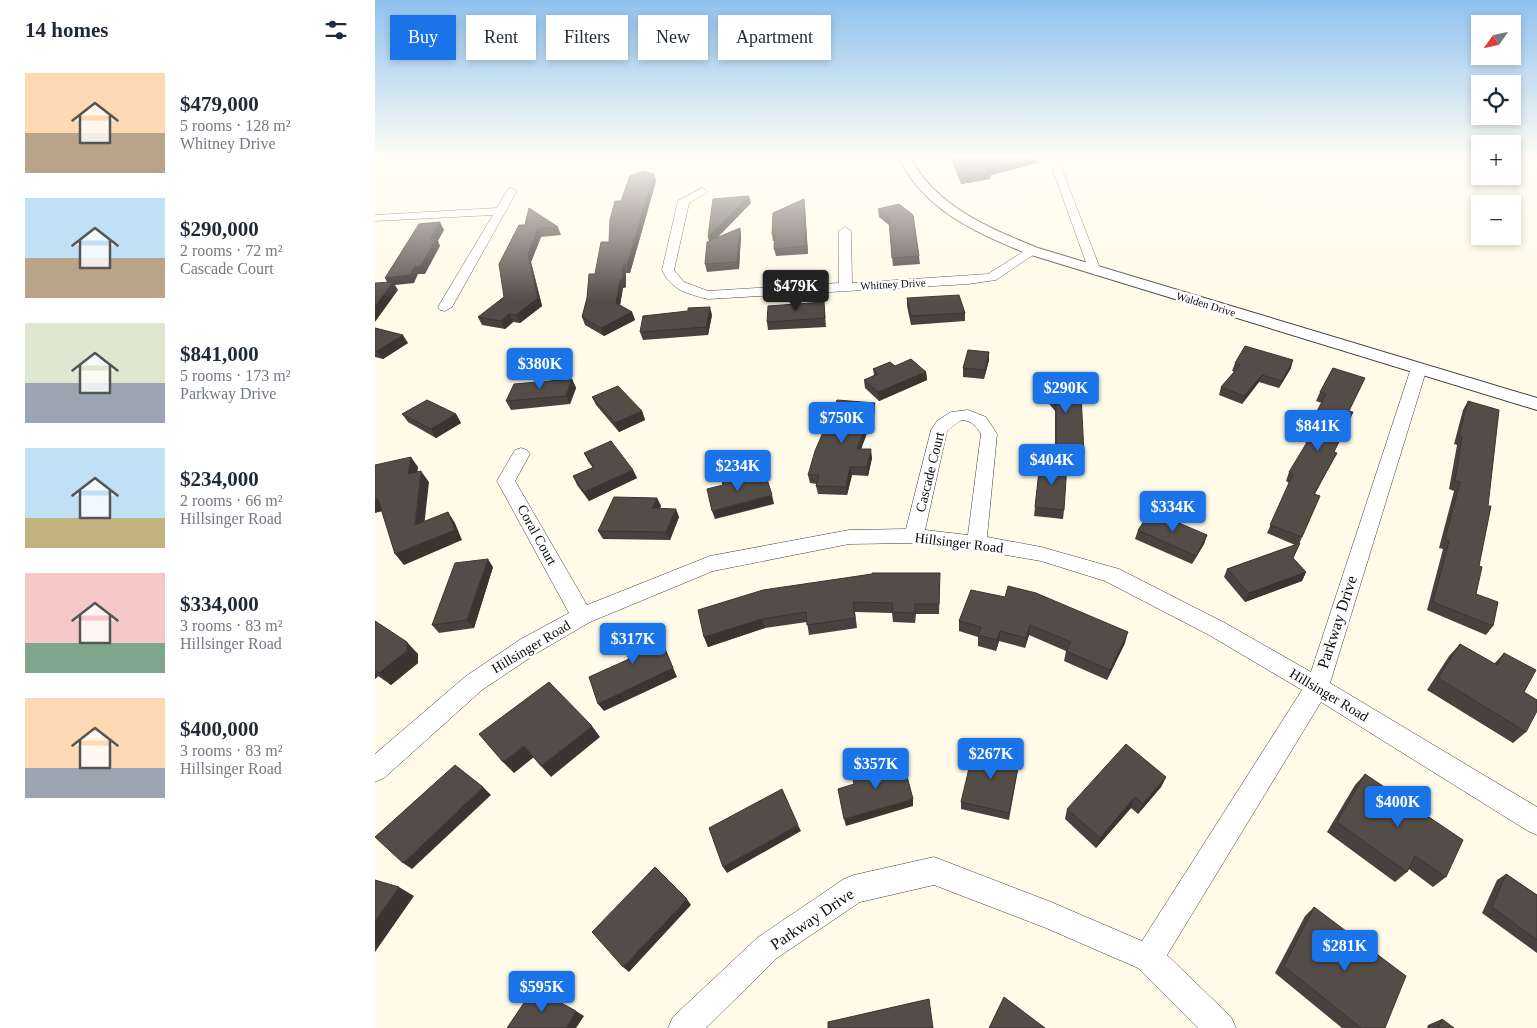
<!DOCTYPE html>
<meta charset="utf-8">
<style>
body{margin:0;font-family:"Times New Roman",serif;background:#f2f2f3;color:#1f2937;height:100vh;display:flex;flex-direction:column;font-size:19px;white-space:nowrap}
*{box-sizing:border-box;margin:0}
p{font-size:16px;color:#747a83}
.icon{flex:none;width:28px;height:28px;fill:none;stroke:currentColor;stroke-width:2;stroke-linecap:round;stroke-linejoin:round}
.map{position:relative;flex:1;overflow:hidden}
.drawer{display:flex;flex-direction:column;background:#fff;width:375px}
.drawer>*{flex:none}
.guide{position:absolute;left:15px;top:15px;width:475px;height:45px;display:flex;gap:10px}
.needle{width:32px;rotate:236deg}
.tools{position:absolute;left:1096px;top:15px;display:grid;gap:10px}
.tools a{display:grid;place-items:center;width:50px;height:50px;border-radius:0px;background:#fff;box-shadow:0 2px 8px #0003;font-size:25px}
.price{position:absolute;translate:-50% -42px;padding:0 11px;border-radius:5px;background:#1a73e8;color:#fff;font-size:16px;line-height:32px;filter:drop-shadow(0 1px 2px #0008)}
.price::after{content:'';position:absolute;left:50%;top:30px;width:15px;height:11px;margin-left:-8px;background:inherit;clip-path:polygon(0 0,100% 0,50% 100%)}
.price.current{background:#222;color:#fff}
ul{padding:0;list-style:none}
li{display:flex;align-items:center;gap:15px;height:125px;padding:0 25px}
li span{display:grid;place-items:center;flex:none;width:140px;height:100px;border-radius:0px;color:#555}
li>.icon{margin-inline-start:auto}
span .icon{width:60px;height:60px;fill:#fffc;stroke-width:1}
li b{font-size:21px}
h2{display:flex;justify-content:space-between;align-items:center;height:60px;padding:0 25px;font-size:21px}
.pill{padding:0 18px;border-radius:0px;background:#fff;box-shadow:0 2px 8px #0003;font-size:18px;line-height:45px}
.pill.current{background:#1a73e8;color:#fff}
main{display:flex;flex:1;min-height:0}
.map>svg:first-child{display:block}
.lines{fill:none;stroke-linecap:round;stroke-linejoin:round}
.minor-casing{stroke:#3e3e3e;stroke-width:1}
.tertiary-casing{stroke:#3e3e3e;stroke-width:2}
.minor{fill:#fff;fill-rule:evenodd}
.tertiary{fill:#fff;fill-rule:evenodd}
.wall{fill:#48413d}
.shaded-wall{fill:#3b3532}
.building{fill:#544c47;stroke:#3b3532}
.labels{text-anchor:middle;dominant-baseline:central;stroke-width:5;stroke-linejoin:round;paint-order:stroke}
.far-street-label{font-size:11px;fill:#0b0b0b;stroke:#fff}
.street-label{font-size:14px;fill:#0b0b0b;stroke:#fff}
.near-street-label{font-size:16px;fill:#0b0b0b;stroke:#fff}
</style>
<main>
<section class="drawer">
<h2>14 homes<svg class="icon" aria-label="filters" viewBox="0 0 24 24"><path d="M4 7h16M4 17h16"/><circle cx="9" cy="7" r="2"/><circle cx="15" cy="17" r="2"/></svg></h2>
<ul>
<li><span style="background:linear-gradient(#ffd9b3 60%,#b9a48a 0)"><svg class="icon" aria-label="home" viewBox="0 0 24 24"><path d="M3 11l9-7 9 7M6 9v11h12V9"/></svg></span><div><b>$479,000</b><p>5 rooms · 128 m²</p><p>Whitney Drive</p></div></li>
<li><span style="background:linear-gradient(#bfe0f5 60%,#b9a48a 0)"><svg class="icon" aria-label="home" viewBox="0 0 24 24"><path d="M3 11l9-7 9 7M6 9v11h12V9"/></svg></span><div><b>$290,000</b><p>2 rooms · 72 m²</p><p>Cascade Court</p></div></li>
<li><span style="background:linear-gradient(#dfe7d0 60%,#9aa5b1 0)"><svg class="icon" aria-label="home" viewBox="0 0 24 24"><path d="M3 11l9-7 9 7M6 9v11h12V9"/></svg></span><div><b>$841,000</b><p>5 rooms · 173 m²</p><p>Parkway Drive</p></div></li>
<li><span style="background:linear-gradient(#bfe0f5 70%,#c2b280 0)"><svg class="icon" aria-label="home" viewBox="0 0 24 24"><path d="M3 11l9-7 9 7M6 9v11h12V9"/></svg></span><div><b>$234,000</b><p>2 rooms · 66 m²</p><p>Hillsinger Road</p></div></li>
<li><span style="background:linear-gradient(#f6c9c9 70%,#7fa58c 0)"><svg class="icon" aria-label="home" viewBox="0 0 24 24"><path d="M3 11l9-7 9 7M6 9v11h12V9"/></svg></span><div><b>$334,000</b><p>3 rooms · 83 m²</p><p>Hillsinger Road</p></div></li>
<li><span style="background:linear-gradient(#ffd9b3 70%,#9aa5b1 0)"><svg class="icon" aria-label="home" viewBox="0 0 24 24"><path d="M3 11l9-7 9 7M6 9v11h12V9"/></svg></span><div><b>$400,000</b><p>3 rooms · 83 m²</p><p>Hillsinger Road</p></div></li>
</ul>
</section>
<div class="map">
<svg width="1162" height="1028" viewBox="0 0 1162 1028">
<rect width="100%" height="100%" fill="#fffbe8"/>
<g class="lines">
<defs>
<path id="minor" d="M669,157H682L683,159L726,271L725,274L720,275L714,271L678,170L674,161Z
M137,188L142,191L77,307L70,311L65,310L63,307L118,215L0,221V215L122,208L133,189Z
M327,188L332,191L331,193L314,203L299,270L309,282L333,291L464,283V231L470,227L476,231L477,283L613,274L654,248H662L664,251L621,280L593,284L333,299C313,294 296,290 287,270L303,201Z
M1044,363L1049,365L1052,368L955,683L1162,807V835L1153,831L946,702L792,955L856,1017L861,1028H823L763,968L671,928L559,885L485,902L402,958L331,1028H293L298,1017L382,938L469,879L479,875L559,857L676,902L767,941L927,690L834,635L730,581L666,561L602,550L539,543L474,544L338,571L215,622L162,653L107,690L9,778L0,782V754L91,676L146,639L194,613L122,481L140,450L146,448L152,450L155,454L140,481L212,605L335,556L474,530L531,529L556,430L562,421L576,412L593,410L611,417L622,434L612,537L666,547L744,569L850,623L936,672L1036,368L1039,365ZM586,420C596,420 601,426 606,434L593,535L550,530L572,431Z"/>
<path id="tertiary" d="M523,157H535C561,207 614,228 663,248L1162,398V410L653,254C600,232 550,211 523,157Z"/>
</defs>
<use href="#minor" class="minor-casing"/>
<use href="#tertiary" class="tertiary-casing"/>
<use href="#minor" class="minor"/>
<use href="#tertiary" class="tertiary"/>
</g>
<path class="wall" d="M575,157H663L662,163L616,175L615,179L586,184Z
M279,174L281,181L255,273H251V287L248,288L245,305L257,312L260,320L229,336L210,325L207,317L234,242L246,201Z
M429,199L433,254L401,256L399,249V241H398L397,234Z
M376,203L343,237L365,228L366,235L364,269L332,272L330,264L334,241Z
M503,209L538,215L544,256L545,264L518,266L514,225L504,217Z
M150,225L183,227L186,235L166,237L156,262L167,306L145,323L138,322L130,329L107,325L103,317L129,297Z
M532,298L590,313V321L536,325L532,306Z
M449,302L451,327L393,330L392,322Z
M337,315L333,335L268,340L265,332Z
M0,328L33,343L8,359L0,357Z
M614,352V360L609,379L588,377V368Z
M860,363L916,368L904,388L884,382L867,404L844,395L846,387L860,372L857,371Z
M520,366L551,372L552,380L504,401L490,388L489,380L499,375L498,369Z
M958,368L974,411L959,452L957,462L940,494L927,537L918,558L931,572L927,581L870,602L849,577L852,569L920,545L892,533L914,483L911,481L914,472L932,443L927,441L947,403L941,401L945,392Z
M197,379L201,388L195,404L136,410L131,401Z
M662,379L689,380L709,454L708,463L680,461V411L661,388Z
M217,397L267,411L270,420L244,432L221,405Z
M1093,401L1104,566L1101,594L1118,626L1111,635L1052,610L1068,549L1064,548L1079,491L1074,489L1082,445L1079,444L1088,410Z
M500,412L486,449L497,458L493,476L477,475L472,495L443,494L441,486L442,484L435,483L433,475Z
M27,414H81L86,423L61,438L33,422Z
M209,453L258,470L262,478L214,501L202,485L198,476L218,468L213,461Z
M665,462L689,510L688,519L659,516Z
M282,498L286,506L285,508L304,517L295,540L228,539L223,531Z
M763,530L832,535L829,544L817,564L760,539Z
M118,567L99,628L64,633L57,625Z
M565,583L564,614H541L540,623L518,622L517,613L480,612L482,628L434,635L432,622L390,628L333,647L329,637L323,610Z
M596,590L750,643L732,680L689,661L691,651L654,635L650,648L624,641L621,651L603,646V637L584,631V621Z
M0,621L43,654V663L16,685L3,676L0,679Z
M1085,644L1119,664L1129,653L1149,692L1151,732L1138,743L1052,690L1074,656Z
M644,764L634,820L586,809V802Z
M990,774L1071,877L1058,887L1034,869L1032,872L1020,882L952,832L980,785Z
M791,777L786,787L763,814L756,808L721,848L690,819L692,809Z
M1131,874L1162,895V953L1107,913L1122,880Z
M939,907L1010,1028H967L900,973L930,916Z
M1067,1019L1079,1028H1052L1053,1025Z"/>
<path class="shaded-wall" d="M663,157L662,163L616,175L615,179L586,184V178L612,170Z
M279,174L281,181L255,273L252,265Z
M374,196L376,203L335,245L333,237Z
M429,199L430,206L433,254L431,246Z
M65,222L69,230L63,241L65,246L50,274H43L39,283L20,285L23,290L0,322V307L14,286L10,278L39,267Z
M365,228L366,235L364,269L362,262Z
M163,229L166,237L156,262L167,306L145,323L141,315L153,254Z
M248,265L251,273V287L248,288L244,311L241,303Z
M335,307L337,315L333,335L331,327Z
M257,312L260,320L229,336L226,328Z
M134,314L138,322L130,329L126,321Z
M28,335L33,343L8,359L2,351Z
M614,352V360L609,379L610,370Z
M918,360L916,368L904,388L907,381Z
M551,372L552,380L504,401L503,392Z
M887,375L884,382L867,404L869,396Z
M197,379L201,388L195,404L191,396Z
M500,403V412L483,457L482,449Z
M267,411L270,420L244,432L240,423Z
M81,414L86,423L61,438L56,429Z
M496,449L497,458L493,476L492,467Z
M36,457L43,467L41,485L33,474Z
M475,467L477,475L472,495L471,487Z
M258,470L262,478L214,501L209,492Z
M46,471L54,482L48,536L40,525Z
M397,495L399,504L340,519L337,511Z
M282,498L286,506L281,517L277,508Z
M3,499L12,510L0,513V500Z
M301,509L304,517L295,540L291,532Z
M73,512L80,523L87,540L29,565L20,554Z
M832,535L829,544L817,564L821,556Z
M113,559L118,567L99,628L92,620Z
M931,572L927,581L870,602L874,593Z
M387,619L390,628L333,647L329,637Z
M280,625L302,677L229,711L223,704Z
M655,625L654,635L650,648L651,638Z
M625,631L624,641L621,651L622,640Z
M753,632L750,643L732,680L735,670Z
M32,642L43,654V663L16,685L4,673Z
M0,673L3,676L0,679Z
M217,726L225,737L176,777L166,766Z
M149,746L159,757L139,773L128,762Z
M791,777L786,787L763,814L768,804Z
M108,787L116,795L37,869L28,863Z
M760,797L756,808L721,848L725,838Z
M538,799V806L471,826L469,819Z
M423,825L426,831L352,873L348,867Z
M24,887L39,896L0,952V921Z
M312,899L316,905L254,972L248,967Z
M201,1011L209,1016L201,1028H191Z"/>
<path class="building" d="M577,157H662L612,170L616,172L586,178Z
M268,171L279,174L252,265H248V279L245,280L241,303L257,312L226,328L207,317L212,298L214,274H220L226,242H234L235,220L240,201H246L255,176Z
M374,196L333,237L338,199Z
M429,199L431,246L399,249L400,234H397L398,213Z
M524,204L538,215L544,256L517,258L514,218L503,209Z
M154,208L183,227L163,229L153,254L163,298L141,315L134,314L126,321L103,317L129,297L124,264L144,225H150Z
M65,222L55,239H61L46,266L39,267L35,275L10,278L44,224Z
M365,228L362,262L330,264L332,242Z
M18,282L0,307V283Z
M584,295L590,313L536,316L532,298Z
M449,302L450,318L392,322L393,306Z
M335,307L331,327L265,332L268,316L313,311V308Z
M0,328L28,335L2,351L0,350Z
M870,346L918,360L907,381L887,375L869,396L846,387L865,365L860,363Z
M593,350L614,352L610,370L588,368Z
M536,359L551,372L503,392L489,380L503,374L498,369L515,362L520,366Z
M958,368L990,378L974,411L978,412L959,452L962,453L939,494L945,496L927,537L895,525L918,474L914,472L937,434L931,432L951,394L945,392Z
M684,374L689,380L693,379L706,394L709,454L681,452V403L662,379Z
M197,379L191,396L131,401L139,384Z
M243,386L267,411L240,423L217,397Z
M52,400L81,414L56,429L27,414Z
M462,400L500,403L482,449H496L492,467H475L471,487L441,486L444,475H433L440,451Z
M1093,401L1124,410L1113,506H1116L1104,566L1107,567L1101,594L1123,602L1118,626L1058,602L1074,541L1070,539L1085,482L1080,481L1087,437L1084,436Z
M236,441L258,470L209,492L198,476L219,467L209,453Z
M36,457L33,474L46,471L40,525L73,512L80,530L20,554L3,499L0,500V465Z
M665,462L692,464L689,510L660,507Z
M363,474L365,482L391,476L397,495L337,511L332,489L348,485L346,478Z
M239,497L282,498L277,508L301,509L291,532L223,531Z
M776,511L832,535L821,556L763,530Z
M925,543L918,558L931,572L874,593L852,569Z
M113,559L92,620L57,625L80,563Z
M497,573H565L564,604H540V613L517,612L518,603L478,602L480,618L432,625L431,612L387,619L329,637L323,610L388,590L497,574Z
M633,586L661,593L753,632L735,670L691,651L696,642L655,625L651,638L625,631L622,640L603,635L606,627L584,621L596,590L630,597Z
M0,621L32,642V651L4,673L0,670Z
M280,625L298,668L223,704L214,677L254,659L246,639Z
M1085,644L1122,665L1129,653L1161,670L1149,692L1162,700V711L1151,732L1063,678Z
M174,682L217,726L166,766L149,746L128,762L104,734Z
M751,744L791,777L768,804L760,797L725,838L692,809Z
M599,747L645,757L634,813L586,802Z
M528,761L538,799L469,819L463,789L479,784L477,776Z
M80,765L108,787L28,863L0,837Z
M990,774L1088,840L1071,877L1040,856L1032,872L962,822Z
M407,789L423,825L348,867L334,828Z
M280,867L312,899L248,967L217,932Z
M1131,874L1162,895V940L1117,907Z
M0,880L24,887L0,921Z
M939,907L1031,976L1010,1028H986L909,966Z
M159,988L201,1011L191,1028H132Z
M629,997L670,1028H614Z
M554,999L558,1028H453V1022Z
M1067,1019L1079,1028H1063Z"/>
<linearGradient id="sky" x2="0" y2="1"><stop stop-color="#8fc2ef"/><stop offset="0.52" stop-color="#fffdf5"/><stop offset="1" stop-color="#fffdf5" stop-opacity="0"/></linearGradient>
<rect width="1162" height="301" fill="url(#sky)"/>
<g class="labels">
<g class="far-street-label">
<text transform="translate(518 284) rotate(-3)">Whitney Drive</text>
<text transform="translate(831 304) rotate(17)">Walden Drive</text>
</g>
<g class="street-label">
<text transform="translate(555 472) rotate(-76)">Cascade Court</text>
<text transform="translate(162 535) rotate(61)">Coral Court</text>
<text transform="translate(584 543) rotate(7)">Hillsinger Road</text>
<text transform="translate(156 647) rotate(-31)">Hillsinger Road</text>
<text transform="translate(954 695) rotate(31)">Hillsinger Road</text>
</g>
<g class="near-street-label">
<text transform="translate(962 622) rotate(-72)">Parkway Drive</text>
<text transform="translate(437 919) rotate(-34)">Parkway Drive</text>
</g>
</g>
</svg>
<div class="tools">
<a><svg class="needle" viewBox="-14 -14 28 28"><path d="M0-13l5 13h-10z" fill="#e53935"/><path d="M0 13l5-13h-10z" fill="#747a83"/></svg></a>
<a><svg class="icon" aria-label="locate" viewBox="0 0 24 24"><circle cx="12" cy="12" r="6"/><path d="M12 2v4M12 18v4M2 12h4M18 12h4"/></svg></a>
<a>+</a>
<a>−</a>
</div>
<b class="price current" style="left:421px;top:312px">$479K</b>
<b class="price" style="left:165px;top:390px">$380K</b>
<b class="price" style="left:691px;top:414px">$290K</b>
<b class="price" style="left:467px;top:444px">$750K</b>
<b class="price" style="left:943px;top:452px">$841K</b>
<b class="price" style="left:677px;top:486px">$404K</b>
<b class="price" style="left:363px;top:492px">$234K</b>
<b class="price" style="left:798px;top:533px">$334K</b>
<b class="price" style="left:258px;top:665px">$317K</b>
<b class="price" style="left:616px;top:780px">$267K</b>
<b class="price" style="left:501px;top:790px">$357K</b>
<b class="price" style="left:1023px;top:828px">$400K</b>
<b class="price" style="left:970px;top:972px">$281K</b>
<b class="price" style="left:167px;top:1013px">$595K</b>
<div class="guide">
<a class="pill current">Buy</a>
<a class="pill">Rent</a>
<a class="pill">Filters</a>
<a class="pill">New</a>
<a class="pill">Apartment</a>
</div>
</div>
</main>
